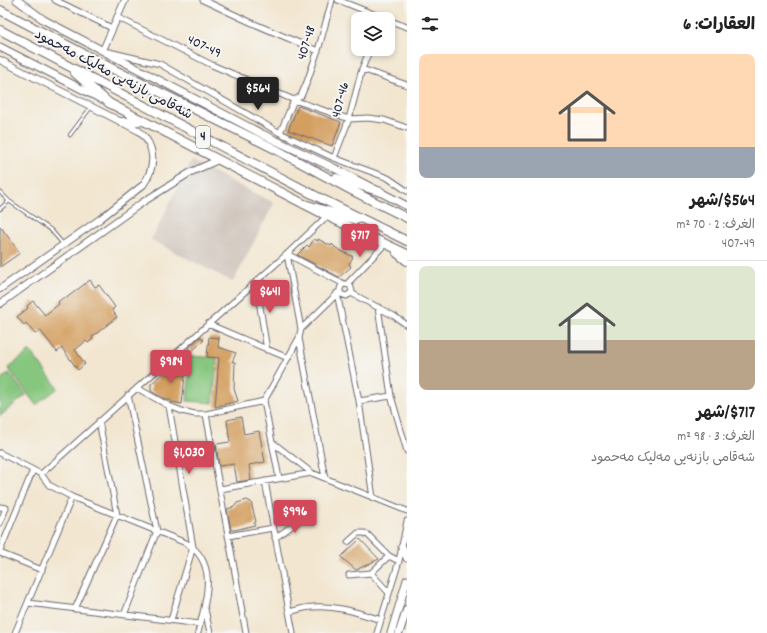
<!DOCTYPE html>
<html lang="ar">
<meta charset="utf-8">
<style>
body{margin:0;font-family:Dekko,"Playpen Sans Arabic",sans-serif;background:#f6f6f6;color:#222;direction:rtl;height:100vh;display:flex;flex-direction:column;font-size:15px;white-space:nowrap}
*{box-sizing:border-box;margin:0}
p{font-size:13px;color:#767676}
.icon{flex:none;width:22px;height:22px;fill:none;stroke:currentColor;stroke-width:2;stroke-linecap:round;stroke-linejoin:round}
.map{position:relative;flex:1;overflow:hidden;direction:ltr}
.details{display:flex;flex-direction:column;background:#fff;width:360px}
.details>*{flex:none}
.controls{position:absolute;left:351px;top:12px;display:grid;gap:8px}
.controls a{display:grid;place-items:center;width:44px;height:44px;border-radius:8px;background:#fff;box-shadow:0 2px 6px #0003;font-size:20px}
.price{position:absolute;translate:-50% -34px;padding:0 9px;border-radius:4px;background:#d1495b;color:#fff;font-size:13px;line-height:26px;filter:drop-shadow(0 1px 2px #0008)}
.price::after{content:'';position:absolute;left:50%;top:24px;width:12px;height:9px;margin-left:-6px;background:inherit;clip-path:polygon(0 0,100% 0,50% 100%)}
.price.selected{background:#222;color:#fff}
ul{padding:0;list-style:none}
li{display:grid;align-content:center;gap:8px;height:212px;padding:0 12px}
li+li{border-top:1px solid #e0e0e0}
li span{display:grid;place-items:center;height:124px;border-radius:8px;color:#555}
li>.icon{margin-inline-start:auto}
span .icon{width:72px;height:72px;fill:#fffc;stroke-width:1}
li b{font-size:17px}
h2{display:flex;justify-content:space-between;align-items:center;height:48px;padding:0 12px;font-size:17px}
main{display:flex;flex:1;min-height:0}
.map>svg:first-child{display:block}
.industrial{fill:#cdc2b9}
.green{fill:#86c67e;stroke:#54745c}
.building{fill:#d39e5e}
.lines{fill:none;stroke-linecap:round;stroke-linejoin:round}
.service-casing{stroke:#6b676f;stroke-width:4.5}
.minor-casing{stroke:#6b676f;stroke-width:7}
.tertiary-casing{stroke:#6b676f;stroke-width:8}
.secondary-casing{stroke:#6b676f;stroke-width:9}
.primary-casing{stroke:#6b676f;stroke-width:10}
.trunk-casing{stroke:#6b676f;stroke-width:10}
.service{stroke:#fff;stroke-width:2.5}
.minor{stroke:#fff;stroke-width:5}
.tertiary{stroke:#fff;stroke-width:6}
.secondary{stroke:#fff;stroke-width:7}
.primary{stroke:#fff;stroke-width:8}
.trunk{stroke:#fff;stroke-width:8}
.labels{text-anchor:middle;dominant-baseline:central;stroke-width:4;stroke-linejoin:round;paint-order:stroke}
.shield{fill:#f6f6f2;stroke:#626272;stroke-width:1}
.shield-label{font-size:13px;font-weight:bold;fill:#22223b}
.street-label{font-size:14px;fill:#22223b;stroke:#f6f6f2}
</style>
<main>
<section class="details">
<h2>العقارات: 6<svg class="icon" aria-label="filters" viewBox="0 0 24 24"><path d="M4 7h16M4 17h16"/><circle cx="9" cy="7" r="2"/><circle cx="15" cy="17" r="2"/></svg></h2>
<ul>
<li><span style="background:linear-gradient(#ffd9b3 75%,#9aa5b1 0)"><svg class="icon" aria-label="home" viewBox="0 0 24 24"><path d="M3 11l9-7 9 7M6 9v11h12V9"/></svg></span><div><b>$564/شهر</b><p>الغرف: 2 · 70 m²</p><p>407-49</p></div></li>
<li><span style="background:linear-gradient(#dfe7d0 60%,#b9a48a 0)"><svg class="icon" aria-label="home" viewBox="0 0 24 24"><path d="M3 11l9-7 9 7M6 9v11h12V9"/></svg></span><div><b>$717/شهر</b><p>الغرف: 3 · 98 m²</p><p>شەقامی بازنەیی مەلیک مەحمود</p></div></li>
</ul>
</section>
<div class="map">
<svg width="407" height="633" viewBox="0 0 407 633">
<rect width="100%" height="100%" fill="#f6f6f2"/>
<filter id="ink" filterUnits="userSpaceOnUse"><feTurbulence type="fractalNoise" baseFrequency=".025" numOctaves="2"/><feDisplacementMap in="SourceGraphic" scale="8" xChannelSelector="R" yChannelSelector="G"/><feConvolveMatrix kernelMatrix="1 2 1 2 8 2 1 2 1" color-interpolation-filters="sRGB"/></filter>
<filter id="wash" filterUnits="userSpaceOnUse"><feTurbulence type="fractalNoise" baseFrequency=".012" numOctaves="4" result="noise"/><feDisplacementMap in="SourceGraphic" scale="16" xChannelSelector="R" yChannelSelector="G"/><feGaussianBlur stdDeviation="0.9" result="paint"/><feColorMatrix in="noise" values="0 0 0 0 0 0 0 0 0 0 0 0 0 0 0 0 0 1.4 0 .05"/><feComposite in="paint" operator="in"/></filter>
<g filter="url(#wash)">
<rect width="100%" height="100%" fill="#f2e6d0"/>
<path class="industrial" d="M191,161L274,203L233,282L151,240Z"/>
<path class="green" d="M30,351L58,388L36,405L8,368Z
M191,356L217,358L213,403L187,401Z
M9,373L26,395L0,416V380Z"/>
<g id="blocks">
<path class="building" d="M298,106L341,122L332,146L288,130Z
M0,226L20,253L0,267Z
M314,239L318,241V239L331,246L332,244L336,248L353,257L349,264L351,267L339,277L297,255L307,245L309,247Z
M90,280L95,287L99,285L115,307L112,310L117,317L92,337L93,339L88,343L86,341L75,350L85,364L78,370L62,348L57,352L40,330L35,334L26,323L24,325L17,317L28,308L27,306L33,301L45,315L59,304L58,302L64,297L65,299Z
M200,337L204,340L191,352L188,348Z
M209,337L219,338L218,347L236,353L232,362H235L234,389L238,401L215,407L219,358L207,357Z
M174,364L186,366L182,404L171,402V400H166L151,391V384Z
M241,417L244,434L259,431L265,462L249,465L251,480L237,482L234,464L219,466L216,444L230,442L227,420Z
M247,500L251,502L256,522L254,523L255,525L235,530H231L227,509L234,507L237,503Z
M360,539L379,559L356,570L341,557Z"/>
</g>
</g>
<g filter="url(#ink)">
<use href="#blocks" fill-opacity="0" stroke="#6b676f" stroke-width="1"/>
<g class="lines">
<defs>
<path id="service" d="M70,135L91,107
M0,192L9,201L51,230L63,244
M0,209L9,201"/>
<path id="minor" d="M55,0L112,28
M203,0L250,22L318,51
M338,0L386,19
M117,17L212,65L294,100L349,119L368,118L384,120L407,128
M388,20L407,27
M109,52L160,64L280,133L334,158L388,178L407,191
M362,69L407,85
M280,133L294,100L301,96L307,82L319,47L332,0
M334,158L349,119L362,69L370,49
M287,254L344,284L350,285L352,291L350,294L346,296L341,294C339,290 340,286 344,284
M287,254L301,329
M256,282L267,350
M347,284L385,244
M337,293L359,401L373,498
M351,293L394,316L407,325
M378,307L391,396L407,451
M208,324L288,358
M299,338L325,478
M137,388L169,406L182,411L195,414H206L264,401
M359,401L391,396
M169,406L193,547L171,620
M206,414L246,633
M272,442L312,473L407,511
M0,453L41,474L49,485L72,497L186,543C220,563 205,603 198,633
M41,474L287,254L327,216
M279,478L264,401L299,338L301,329L340,291
M265,481L293,633
M220,489L312,473
M0,507L6,508L0,523
M228,536L273,528
M275,538L306,516
M348,542L358,533H364L368,535L389,556L399,561
M0,551L33,470
M0,553L42,570
M371,573L389,593
M349,575L371,573L389,556
M28,603L200,624
M75,609L117,515L99,421
M205,609L210,633
M289,612C297,610 305,607 313,607C337,605 359,613 381,620
M124,615L157,531L128,395
M15,633L72,497
M377,633L399,561L407,521"/>
<path id="tertiary" d="M103,50L125,0
M0,60L139,131C156,146 156,167 143,185L100,219L0,289
M0,304L143,202L191,172L218,160"/>
<path id="secondary" d="M17,0L44,20L262,134L334,168L407,206
M0,47L101,99
M402,547L407,558
M391,633L407,580
M399,633L407,609"/>
<path id="primary" d="M109,103L327,216L407,254
M123,122L144,121
M397,253L407,261"/>
<path id="trunk" d="M0,10L113,69L275,149L351,190L407,218
M0,30L314,195L407,241
M75,73L109,103
M336,178L381,192
M304,204L356,220"/>
</defs>
<use href="#service" class="service-casing"/>
<use href="#minor" class="minor-casing"/>
<use href="#tertiary" class="tertiary-casing"/>
<use href="#secondary" class="secondary-casing"/>
<use href="#primary" class="primary-casing"/>
<use href="#trunk" class="trunk-casing"/>
<use href="#service" class="service"/>
<use href="#minor" class="minor"/>
<use href="#tertiary" class="tertiary"/>
<use href="#secondary" class="secondary"/>
<use href="#primary" class="primary"/>
<use href="#trunk" class="trunk"/>
</g>
</g>
<g class="labels">
<rect class="shield" x="196" y="126" width="14" height="22" rx="3"/>
<g class="shield-label">
<text x="203" y="137">4</text>
</g>
<g class="street-label">
<text transform="translate(307 43) rotate(-73)">407-48</text>
<text transform="translate(204 47) rotate(26)">407-49</text>
<text transform="translate(113 75) rotate(28)">شەقامی بازنەیی مەلیک مەحمود</text>
<text transform="translate(341 100) rotate(-75)">407-46</text>
</g>
</g>
</svg>
<div class="controls">
<a><svg class="icon" aria-label="layers" viewBox="0 0 24 24"><path d="M12 4l9 5-9 5-9-5zM3 14l9 5 9-5"/></svg></a>
</div>
<b class="price selected" style="left:258px;top:111px">$564</b>
<b class="price" style="left:360px;top:258px">$717</b>
<b class="price" style="left:270px;top:314px">$641</b>
<b class="price" style="left:171px;top:384px">$984</b>
<b class="price" style="left:189px;top:475px">$1,030</b>
<b class="price" style="left:295px;top:534px">$996</b>
</div>
</main>
